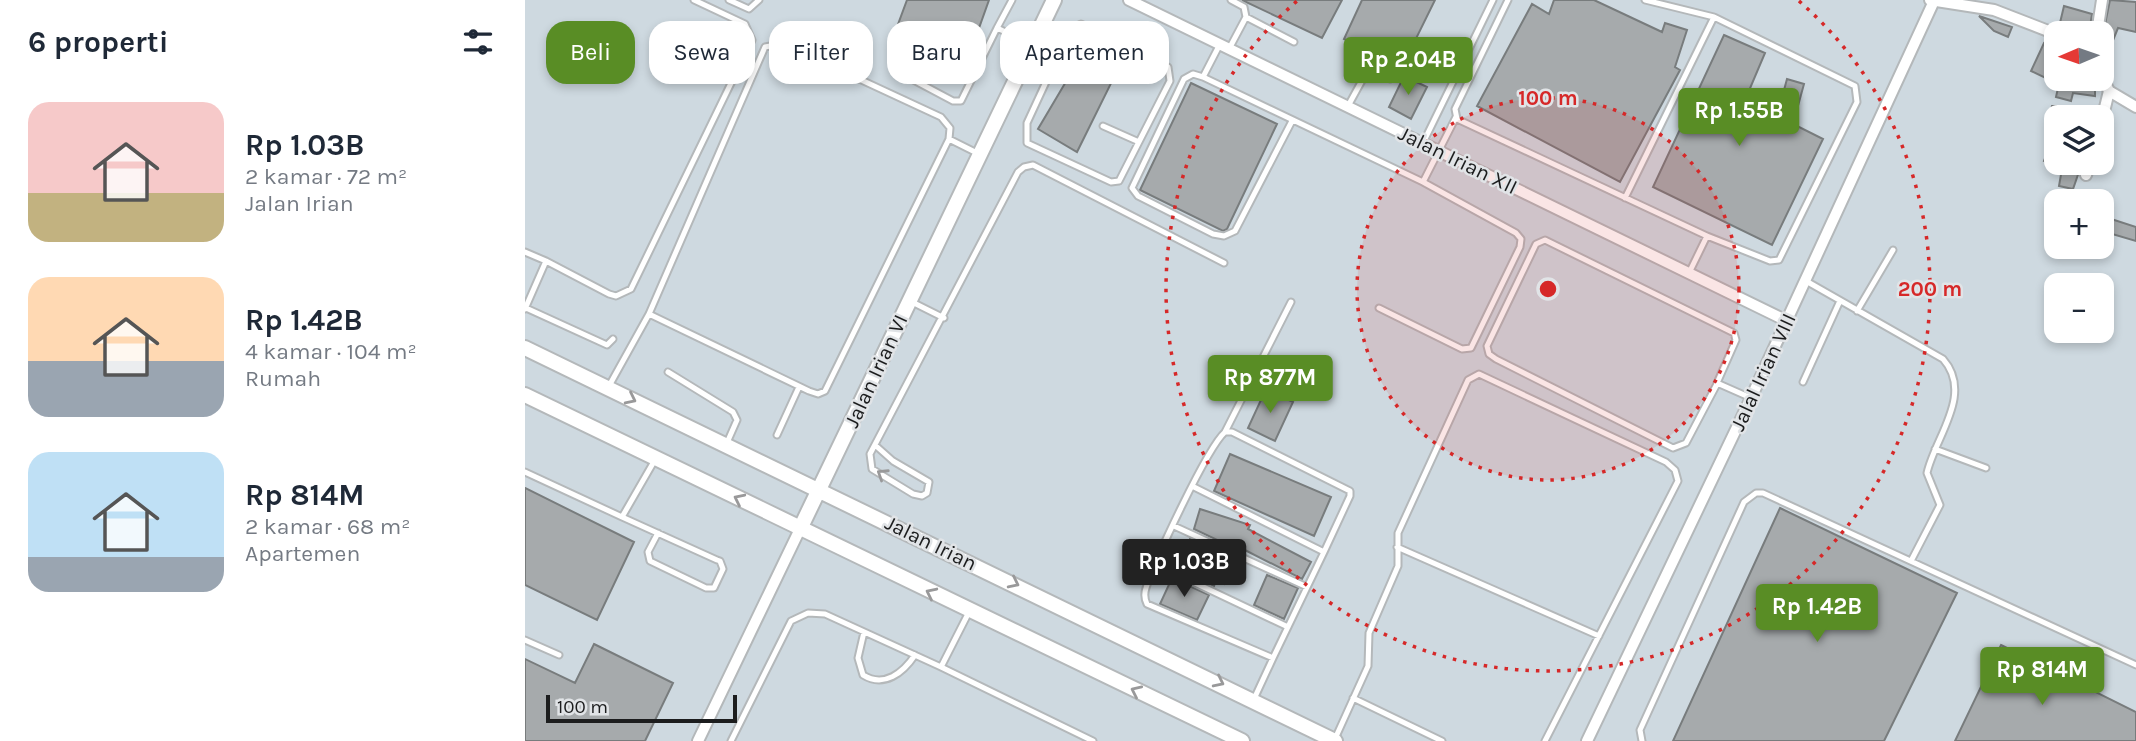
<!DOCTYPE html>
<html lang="id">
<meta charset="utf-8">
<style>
body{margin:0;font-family:Karla,sans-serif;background:#f2f2f3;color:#1f2937;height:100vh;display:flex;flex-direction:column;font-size:26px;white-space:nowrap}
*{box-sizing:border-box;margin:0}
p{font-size:23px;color:#747a83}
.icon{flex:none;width:38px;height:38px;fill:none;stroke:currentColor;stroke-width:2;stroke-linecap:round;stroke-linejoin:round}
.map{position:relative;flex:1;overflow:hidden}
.drawer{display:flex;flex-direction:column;background:#fff;width:525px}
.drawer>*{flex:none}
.top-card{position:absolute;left:21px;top:21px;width:665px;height:63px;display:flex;gap:14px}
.needle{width:46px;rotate:268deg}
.buttons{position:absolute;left:1519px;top:21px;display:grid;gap:14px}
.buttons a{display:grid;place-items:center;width:70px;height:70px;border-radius:14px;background:#fff;box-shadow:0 4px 10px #0003;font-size:35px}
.scale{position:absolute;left:21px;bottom:18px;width:191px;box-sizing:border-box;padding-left:7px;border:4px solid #1c1d1e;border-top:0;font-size:19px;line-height:24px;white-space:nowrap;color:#1c1d1e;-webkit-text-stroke:5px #e1e4e7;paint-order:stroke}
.price{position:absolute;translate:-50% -60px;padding:0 16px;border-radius:7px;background:#598d25;color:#fff;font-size:23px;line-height:46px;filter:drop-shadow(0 2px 4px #0008)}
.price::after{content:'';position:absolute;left:50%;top:42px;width:21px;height:16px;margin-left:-10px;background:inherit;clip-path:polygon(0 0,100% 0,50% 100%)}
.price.active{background:#222;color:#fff}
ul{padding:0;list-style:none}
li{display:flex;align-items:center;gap:21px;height:175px;padding:0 28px}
li span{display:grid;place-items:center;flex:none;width:196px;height:140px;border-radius:21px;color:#555}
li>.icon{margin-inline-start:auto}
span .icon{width:84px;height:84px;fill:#fffc;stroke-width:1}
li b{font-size:30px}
h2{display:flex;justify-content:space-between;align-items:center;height:84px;padding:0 28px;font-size:30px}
.tag{padding:0 24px;border-radius:21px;background:#fff;box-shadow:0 4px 10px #0003;font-size:24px;line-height:63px}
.tag.active{background:#598d25;color:#fff}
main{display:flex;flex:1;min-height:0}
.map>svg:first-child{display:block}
.built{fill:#ced9e0;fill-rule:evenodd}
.building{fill:#a6aaac;stroke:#787c7d;stroke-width:2}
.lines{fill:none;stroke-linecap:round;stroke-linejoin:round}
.service-casing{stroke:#b4b8ba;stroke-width:9}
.minor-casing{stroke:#b4b8ba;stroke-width:14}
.tertiary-casing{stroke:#b4b8ba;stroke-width:18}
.service{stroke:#fff;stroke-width:5}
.minor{stroke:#fff;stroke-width:10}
.tertiary{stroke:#fff;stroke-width:14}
.oneway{stroke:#99999a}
.ring{fill:none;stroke:#d62828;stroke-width:3.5;stroke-dasharray:3.5 7}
.labels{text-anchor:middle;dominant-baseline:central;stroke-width:5;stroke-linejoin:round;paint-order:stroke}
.street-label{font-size:21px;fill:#1c1d1e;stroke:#e1e4e7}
.centre{fill:#d62828;stroke:#e1e4e7;stroke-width:3.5}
.ring-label{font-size:21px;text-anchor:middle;font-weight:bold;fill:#d62828;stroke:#e1e4e7;stroke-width:5;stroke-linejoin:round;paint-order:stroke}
</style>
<main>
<section class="drawer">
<h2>6 properti<svg class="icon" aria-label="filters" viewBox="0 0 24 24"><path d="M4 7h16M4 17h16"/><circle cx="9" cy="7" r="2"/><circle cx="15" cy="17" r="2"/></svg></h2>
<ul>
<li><span style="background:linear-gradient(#f6c9c9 65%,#c2b280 0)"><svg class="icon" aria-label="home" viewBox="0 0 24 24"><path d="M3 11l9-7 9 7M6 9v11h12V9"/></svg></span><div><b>Rp 1.03B</b><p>2 kamar · 72 m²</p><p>Jalan Irian</p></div></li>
<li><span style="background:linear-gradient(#ffd9b3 60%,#9aa5b1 0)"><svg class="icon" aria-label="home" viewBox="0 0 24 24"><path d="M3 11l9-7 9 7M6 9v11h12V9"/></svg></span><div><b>Rp 1.42B</b><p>4 kamar · 104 m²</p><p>Rumah</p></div></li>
<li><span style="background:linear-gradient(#bfe0f5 75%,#9aa5b1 0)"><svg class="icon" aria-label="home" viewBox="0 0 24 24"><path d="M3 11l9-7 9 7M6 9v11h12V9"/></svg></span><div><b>Rp 814M</b><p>2 kamar · 68 m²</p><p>Apartemen</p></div></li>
</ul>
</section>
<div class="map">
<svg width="1611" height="741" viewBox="0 0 1611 741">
<rect width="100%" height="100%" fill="#e1e4e7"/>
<path class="built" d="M0,0H1611V741H0ZM1531,33H1577V79H1531ZM1531,117H1577V163H1531ZM1531,201H1577V247H1531ZM1531,285H1577V331H1531Z"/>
<path class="building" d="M382,0H464L438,73L365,46Z
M717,0H817L797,38Z
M837,0H910L877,67L819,39Z
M1029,0H1069L1137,32L1140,23L1162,30L1150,67L1155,70L1095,182L952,106L1007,4L1024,14Z
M1585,0L1611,2V32L1593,28L1577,67V39Z
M1539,6L1567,14L1564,33H1539L1534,27Z
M1454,16L1487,27L1483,37L1469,31Z
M1199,35L1240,53L1220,100L1252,116L1262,79L1279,84L1268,124L1298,139L1247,245L1128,187Z
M568,36L600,55L552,152L513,129Z
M1519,43L1531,48V83L1506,71Z
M879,76L902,87L886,119L864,107Z
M1535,79L1570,81V96L1548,93L1546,101L1531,97Z
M666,83L752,124L702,229L698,231L615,190Z
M1527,106H1531V166L1519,161L1529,135L1521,134Z
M1538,163H1557L1548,189L1534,186Z
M1577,216L1611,227V241L1577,231Z
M741,389L768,402L750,441L723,428Z
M705,454L806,497L789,536L689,491Z
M0,488L109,542L72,620L0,585Z
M1255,508L1432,593L1359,741H1148Z
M675,509L725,525L723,529L786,562L777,579L714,547L713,550L669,529Z
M665,539L709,559L699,584L691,581L689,586L653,569Z
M742,575L773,588L759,619L729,605Z
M647,578L684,595L672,620L635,604Z
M69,644L148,683L120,741H0V659L50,683Z
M1476,645L1611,712V741H1430Z"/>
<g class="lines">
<defs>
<path id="service" d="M204,0L224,9L234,0
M487,0L472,28L533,56L550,27L556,24L643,67L645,81L594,181L586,182L502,143V123L533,56
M983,0L930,109L932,119L1182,236L1245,261L1254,260L1332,102L1330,86L1189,17L1120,0
M721,17L769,42
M695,44L678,77L898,182
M704,49L721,17L719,7L706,0
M381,76L428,101H436L472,28
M678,77L668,74L659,79L607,188L613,196L688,234L699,236L710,231L767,121
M823,106L840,75L847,74L865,79
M578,126L614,142
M424,139L452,153
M898,143L968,0
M1100,198L1189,17
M0,252L21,261
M1164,273L1182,236
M1281,281L1418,359C1449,394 1410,437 1402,473L1415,505L1386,561
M387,302L419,318
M1,308L82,345L88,339
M854,308L937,349L946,348L995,247L996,239L991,233L898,182L931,117
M0,309L21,261L84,294L91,296L106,289L227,40L220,24L169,0
M1332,311L1368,250
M143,372L208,412L212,420L201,445
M1278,382L1314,303
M1192,384L1161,443L1148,448L971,359L964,354L962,346L1011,244L1020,240L1209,333L1211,340L1192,383L1226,398
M84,386L124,314L240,47L256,44L276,52L416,117L425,128L424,139L300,391L293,394L284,391L124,314
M700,432L766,302
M252,435L274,387
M350,445L368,461L404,482L402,493L397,496L388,494L347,469L345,454L493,172L499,167L508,165L699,263
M1410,449L1461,468
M0,472L97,517L131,458
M669,487L799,552L748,658L622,604C619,598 619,594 621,588C629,562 682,448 700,432H707L825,491V496L799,552
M97,517L192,560L195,561L198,569L189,588H181L125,561L123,552L133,533
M649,526L782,587
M872,547L1074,636
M630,564L763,627
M339,632L333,658L338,675C359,688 378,673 390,655
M0,640L34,655
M416,667L568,741
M828,698L917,741
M729,699L748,658
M206,741L266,621L283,613L300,614L416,667L444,612
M809,741L843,666L844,633L873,566V533L943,380L954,374L1141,462L1150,470L1153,481L1020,741
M1117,741L1115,730L1219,502L1231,493H1238L1611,665"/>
<path id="minor" d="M604,0L1262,321
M1405,0L1469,10L1531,34
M1572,33L1577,0
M1577,77L1584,91L1611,107
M1577,120L1584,91
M1561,175L1565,163
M173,741L275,529
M1062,741L1226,398L1409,1"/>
<path id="tertiary" d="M0,348L810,741
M0,395L717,741
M275,529L529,0"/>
</defs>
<use href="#service" class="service-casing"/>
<use href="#minor" class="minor-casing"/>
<use href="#tertiary" class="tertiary-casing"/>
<use href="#service" class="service"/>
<use href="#minor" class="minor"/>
<use href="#tertiary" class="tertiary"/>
</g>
<defs><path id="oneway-chevron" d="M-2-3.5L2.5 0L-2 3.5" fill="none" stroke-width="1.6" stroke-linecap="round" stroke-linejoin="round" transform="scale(1.75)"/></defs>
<g class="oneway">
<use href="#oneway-chevron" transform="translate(106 399) rotate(26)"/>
<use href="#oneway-chevron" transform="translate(357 474) rotate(-147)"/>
<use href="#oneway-chevron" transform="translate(214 499) rotate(-154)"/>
<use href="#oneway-chevron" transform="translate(489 583) rotate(26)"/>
<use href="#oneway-chevron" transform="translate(406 593) rotate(-154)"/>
<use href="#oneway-chevron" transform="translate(694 682) rotate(26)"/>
<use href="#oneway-chevron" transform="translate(611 691) rotate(-155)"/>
</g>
<circle cx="1023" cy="289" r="191" fill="#d62828" fill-opacity=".12"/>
<g class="ring">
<circle cx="1023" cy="289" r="191"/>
<path d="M1274 1A382 382 0 1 1 772 1"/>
</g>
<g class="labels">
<g class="street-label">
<text transform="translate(933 160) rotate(26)">Jalan Irian XII</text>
<text transform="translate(351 371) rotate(-65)">Jalan Irian VI</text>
<text transform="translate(1238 372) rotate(-65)">Jalal Irian VIII</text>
<text transform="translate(406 543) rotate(26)">Jalan Irian</text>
</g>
</g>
<circle cx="1023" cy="289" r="10" class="centre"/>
<g class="ring-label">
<text x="1023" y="105">100 m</text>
<text x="1405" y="296">200 m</text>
</g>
</svg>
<div class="buttons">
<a><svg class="needle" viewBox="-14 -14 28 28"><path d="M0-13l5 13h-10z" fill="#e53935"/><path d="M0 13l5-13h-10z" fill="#747a83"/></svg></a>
<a><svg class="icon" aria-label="layers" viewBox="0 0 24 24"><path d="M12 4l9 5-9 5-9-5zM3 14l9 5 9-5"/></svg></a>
<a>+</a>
<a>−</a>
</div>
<div class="scale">100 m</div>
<b class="price" style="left:883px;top:97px">Rp 2.04B</b>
<b class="price" style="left:1214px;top:148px">Rp 1.55B</b>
<b class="price" style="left:745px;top:415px">Rp 877M</b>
<b class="price active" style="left:659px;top:599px">Rp 1.03B</b>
<b class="price" style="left:1292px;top:644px">Rp 1.42B</b>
<b class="price" style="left:1517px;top:707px">Rp 814M</b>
<div class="top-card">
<a class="tag active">Beli</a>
<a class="tag">Sewa</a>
<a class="tag">Filter</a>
<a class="tag">Baru</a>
<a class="tag">Apartemen</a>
</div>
</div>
</main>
